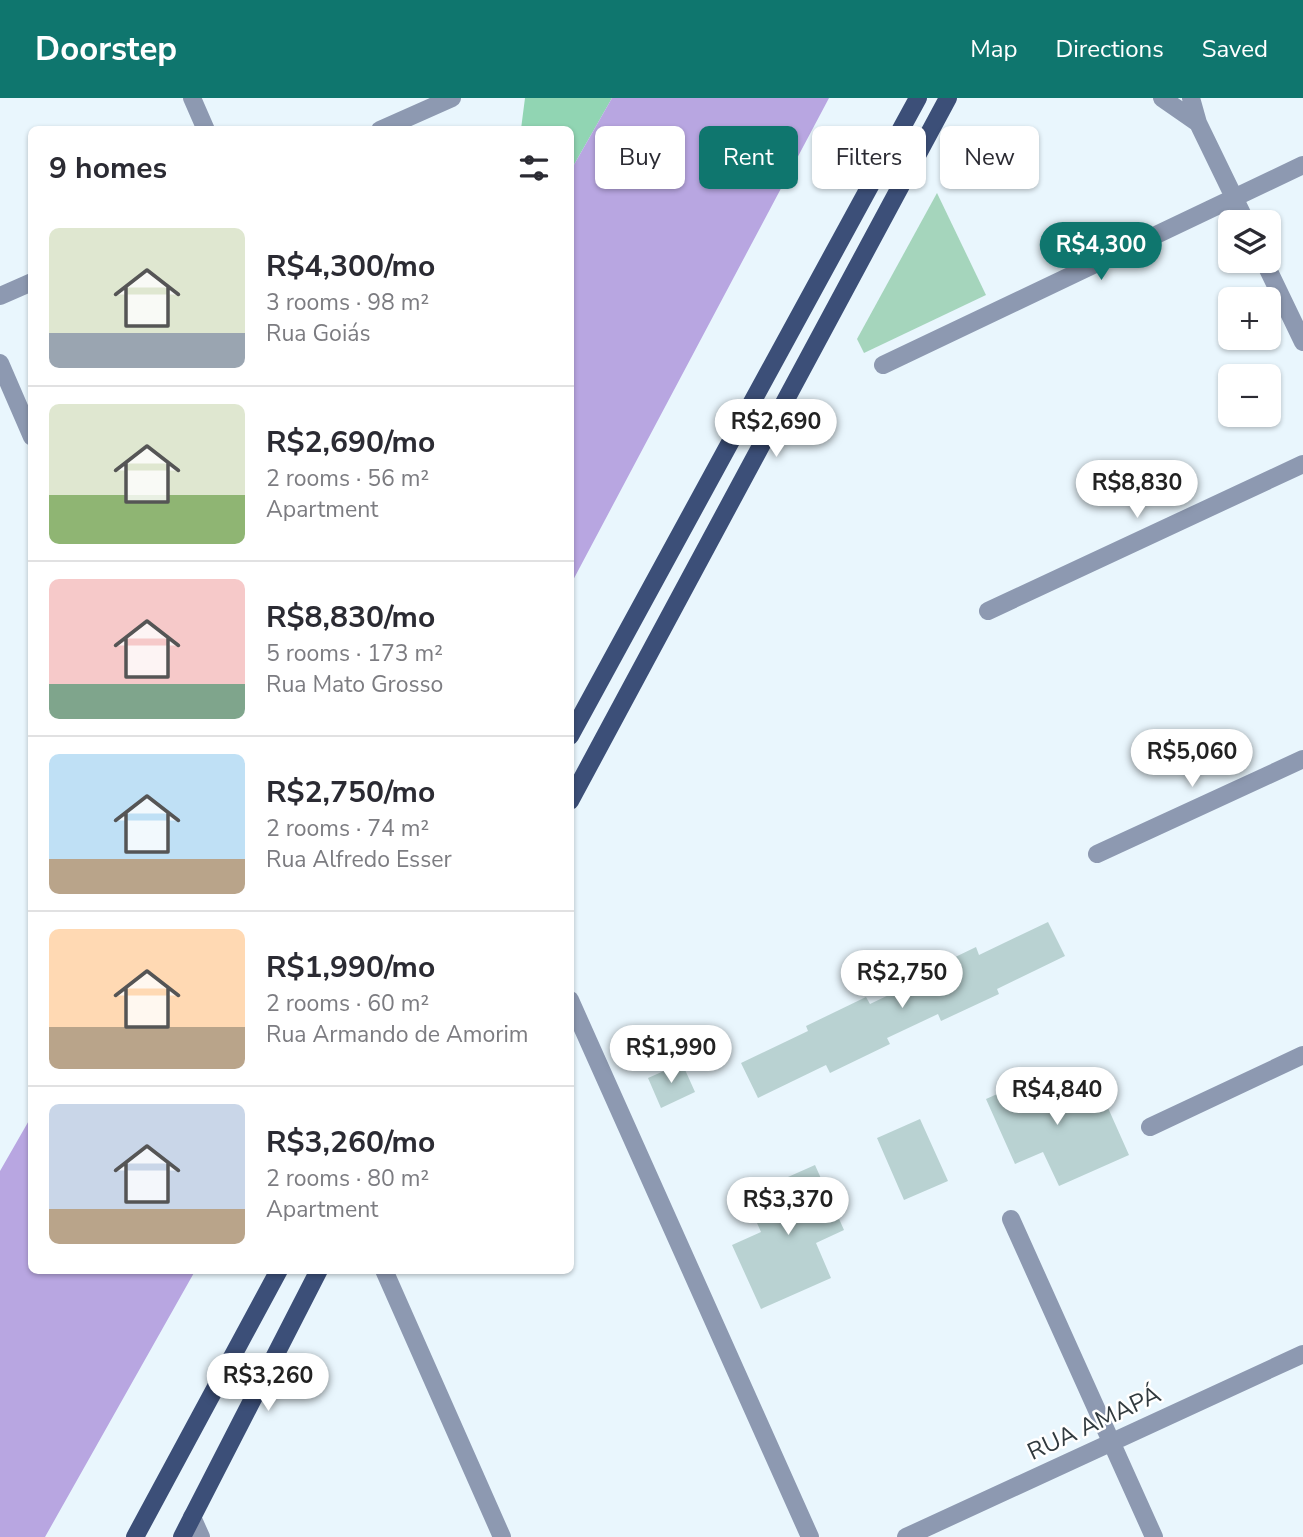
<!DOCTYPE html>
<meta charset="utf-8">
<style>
body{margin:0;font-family:"Nunito Sans",sans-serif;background:#f2f2f3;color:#2b2b33;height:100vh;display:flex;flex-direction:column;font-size:26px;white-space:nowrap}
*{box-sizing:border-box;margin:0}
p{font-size:23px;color:#7c7c81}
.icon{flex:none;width:38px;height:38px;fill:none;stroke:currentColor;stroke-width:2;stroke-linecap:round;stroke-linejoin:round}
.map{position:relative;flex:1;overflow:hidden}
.side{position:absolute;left:28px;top:28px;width:546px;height:1148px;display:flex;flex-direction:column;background:#fff;border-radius:10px;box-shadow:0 2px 5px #0004}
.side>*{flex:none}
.hud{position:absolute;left:595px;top:28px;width:602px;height:63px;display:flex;gap:14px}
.tools{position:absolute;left:1218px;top:112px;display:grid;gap:14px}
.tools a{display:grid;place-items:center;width:63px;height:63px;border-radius:10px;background:#fff;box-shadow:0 2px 5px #0004;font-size:35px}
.price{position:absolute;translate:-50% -60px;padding:0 16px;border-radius:24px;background:#fff;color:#222;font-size:23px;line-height:46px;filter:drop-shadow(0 2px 4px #0008)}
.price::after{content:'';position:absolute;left:50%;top:42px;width:21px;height:16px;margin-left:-10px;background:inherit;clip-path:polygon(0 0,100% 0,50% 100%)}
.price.on{background:#0f766e;color:#fff}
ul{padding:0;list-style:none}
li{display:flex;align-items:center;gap:21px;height:175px;padding:0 21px}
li+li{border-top:2px solid #e1e1e2}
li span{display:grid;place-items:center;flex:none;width:196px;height:140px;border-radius:10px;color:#555}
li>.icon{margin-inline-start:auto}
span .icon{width:84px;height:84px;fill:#fffc;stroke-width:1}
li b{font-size:30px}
h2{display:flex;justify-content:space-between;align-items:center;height:84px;padding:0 21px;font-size:30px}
.chip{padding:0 24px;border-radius:10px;background:#fff;box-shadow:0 2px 5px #0004;font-size:24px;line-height:63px}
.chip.on{background:#0f766e;color:#fff}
header{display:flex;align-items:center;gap:42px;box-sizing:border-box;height:98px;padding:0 35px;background:#0f766e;color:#fff}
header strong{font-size:33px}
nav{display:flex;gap:38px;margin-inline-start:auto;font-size:24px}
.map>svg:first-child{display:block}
.green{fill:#a5d5bc}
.forest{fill:#91d5b3}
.water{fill:#b8a6e1}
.building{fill:#b9d2d2}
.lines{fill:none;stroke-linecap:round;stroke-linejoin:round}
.minor{stroke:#8d99b1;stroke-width:18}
.major{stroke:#3c4f78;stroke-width:18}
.labels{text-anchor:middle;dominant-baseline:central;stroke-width:5;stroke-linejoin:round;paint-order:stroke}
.street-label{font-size:24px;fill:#313a3e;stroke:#fff}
</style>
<header>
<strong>Doorstep</strong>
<nav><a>Map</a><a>Directions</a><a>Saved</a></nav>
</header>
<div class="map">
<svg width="1303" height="1439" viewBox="0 0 1303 1439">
<rect width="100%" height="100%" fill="#e9f6fd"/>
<path class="green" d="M937,95L986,197L864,255L857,241Z"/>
<path class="forest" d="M525,0H612L571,72L570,32L521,31Z"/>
<path class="water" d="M612,0H829L571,486V72Z
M31,1019L32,1172L195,1173L45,1439H0V1073Z"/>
<path class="building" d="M1048,824L1065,858L997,891L999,896L941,923L938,916L887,940L890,946L830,975L826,967L758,1000L741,965L808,933L806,928L866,899L870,906L920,882L918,877L976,849L979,857Z
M682,965L695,994L661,1010L648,980Z
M1056,970L1071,1005L1100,992L1129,1057L1059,1088L1043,1054L1015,1066L986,1001Z
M920,1021L948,1083L904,1102L877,1040Z
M815,1067L844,1132L816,1145L831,1180L761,1211L732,1147L761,1134L745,1098Z"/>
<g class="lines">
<path class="minor" d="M192,0L206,32
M1162,0L1198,25
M1191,0L1198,25L1246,124
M380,32L452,0
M1264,163L1303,244
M0,198L32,184
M0,265L32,339
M883,267L1303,67
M988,513L1303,366
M1097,756L1303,661
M570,902L810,1439
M1150,1029L1303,957
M1011,1121L1154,1439
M384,1172L502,1439
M192,1419L201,1439
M906,1439L1303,1256"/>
<path class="major" d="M570,638L918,0
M570,703L948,0
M135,1439L279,1172
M182,1439L319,1172"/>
</g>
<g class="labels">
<g class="street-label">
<text transform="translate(1094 1325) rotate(-25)">RUA AMAPÁ</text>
</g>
</g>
</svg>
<div class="tools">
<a><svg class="icon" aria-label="layers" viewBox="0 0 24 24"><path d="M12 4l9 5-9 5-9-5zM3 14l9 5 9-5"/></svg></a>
<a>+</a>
<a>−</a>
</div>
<b class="price on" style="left:1101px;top:184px">R$4,300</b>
<b class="price" style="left:776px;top:361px">R$2,690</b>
<b class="price" style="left:1137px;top:422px">R$8,830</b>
<b class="price" style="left:1192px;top:691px">R$5,060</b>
<b class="price" style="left:902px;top:912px">R$2,750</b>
<b class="price" style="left:671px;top:987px">R$1,990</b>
<b class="price" style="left:1057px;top:1029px">R$4,840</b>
<b class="price" style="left:788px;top:1139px">R$3,370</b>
<b class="price" style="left:268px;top:1315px">R$3,260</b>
<div class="hud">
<a class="chip">Buy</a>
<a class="chip on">Rent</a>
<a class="chip">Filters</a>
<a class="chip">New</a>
</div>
<section class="side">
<h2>9 homes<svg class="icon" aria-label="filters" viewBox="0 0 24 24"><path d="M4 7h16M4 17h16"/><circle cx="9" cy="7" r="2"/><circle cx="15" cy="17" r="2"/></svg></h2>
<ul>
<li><span style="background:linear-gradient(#dfe7d0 75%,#9aa5b1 0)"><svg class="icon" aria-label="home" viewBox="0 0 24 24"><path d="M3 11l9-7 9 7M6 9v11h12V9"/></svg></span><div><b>R$4,300/mo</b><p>3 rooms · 98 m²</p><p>Rua Goiás</p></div></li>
<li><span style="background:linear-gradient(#dfe7d0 65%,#8fb573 0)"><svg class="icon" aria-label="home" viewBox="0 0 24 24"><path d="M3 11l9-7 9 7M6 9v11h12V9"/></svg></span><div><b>R$2,690/mo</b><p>2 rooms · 56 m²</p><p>Apartment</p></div></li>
<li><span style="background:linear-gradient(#f6c9c9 75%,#7fa58c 0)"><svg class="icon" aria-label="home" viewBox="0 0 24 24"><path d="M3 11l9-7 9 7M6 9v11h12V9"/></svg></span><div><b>R$8,830/mo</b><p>5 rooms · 173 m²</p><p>Rua Mato Grosso</p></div></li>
<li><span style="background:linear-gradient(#bfe0f5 75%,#b9a48a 0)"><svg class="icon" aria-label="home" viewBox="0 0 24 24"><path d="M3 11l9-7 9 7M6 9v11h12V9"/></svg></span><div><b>R$2,750/mo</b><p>2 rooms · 74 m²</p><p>Rua Alfredo Esser</p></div></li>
<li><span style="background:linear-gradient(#ffd9b3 70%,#b9a48a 0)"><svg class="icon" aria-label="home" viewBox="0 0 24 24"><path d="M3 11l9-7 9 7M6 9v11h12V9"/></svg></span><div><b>R$1,990/mo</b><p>2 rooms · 60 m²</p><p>Rua Armando de Amorim</p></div></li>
<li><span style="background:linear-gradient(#c9d6e8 75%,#b9a48a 0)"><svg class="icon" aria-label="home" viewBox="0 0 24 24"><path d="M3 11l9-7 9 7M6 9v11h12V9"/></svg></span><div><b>R$3,260/mo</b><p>2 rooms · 80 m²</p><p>Apartment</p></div></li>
</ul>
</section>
</div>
